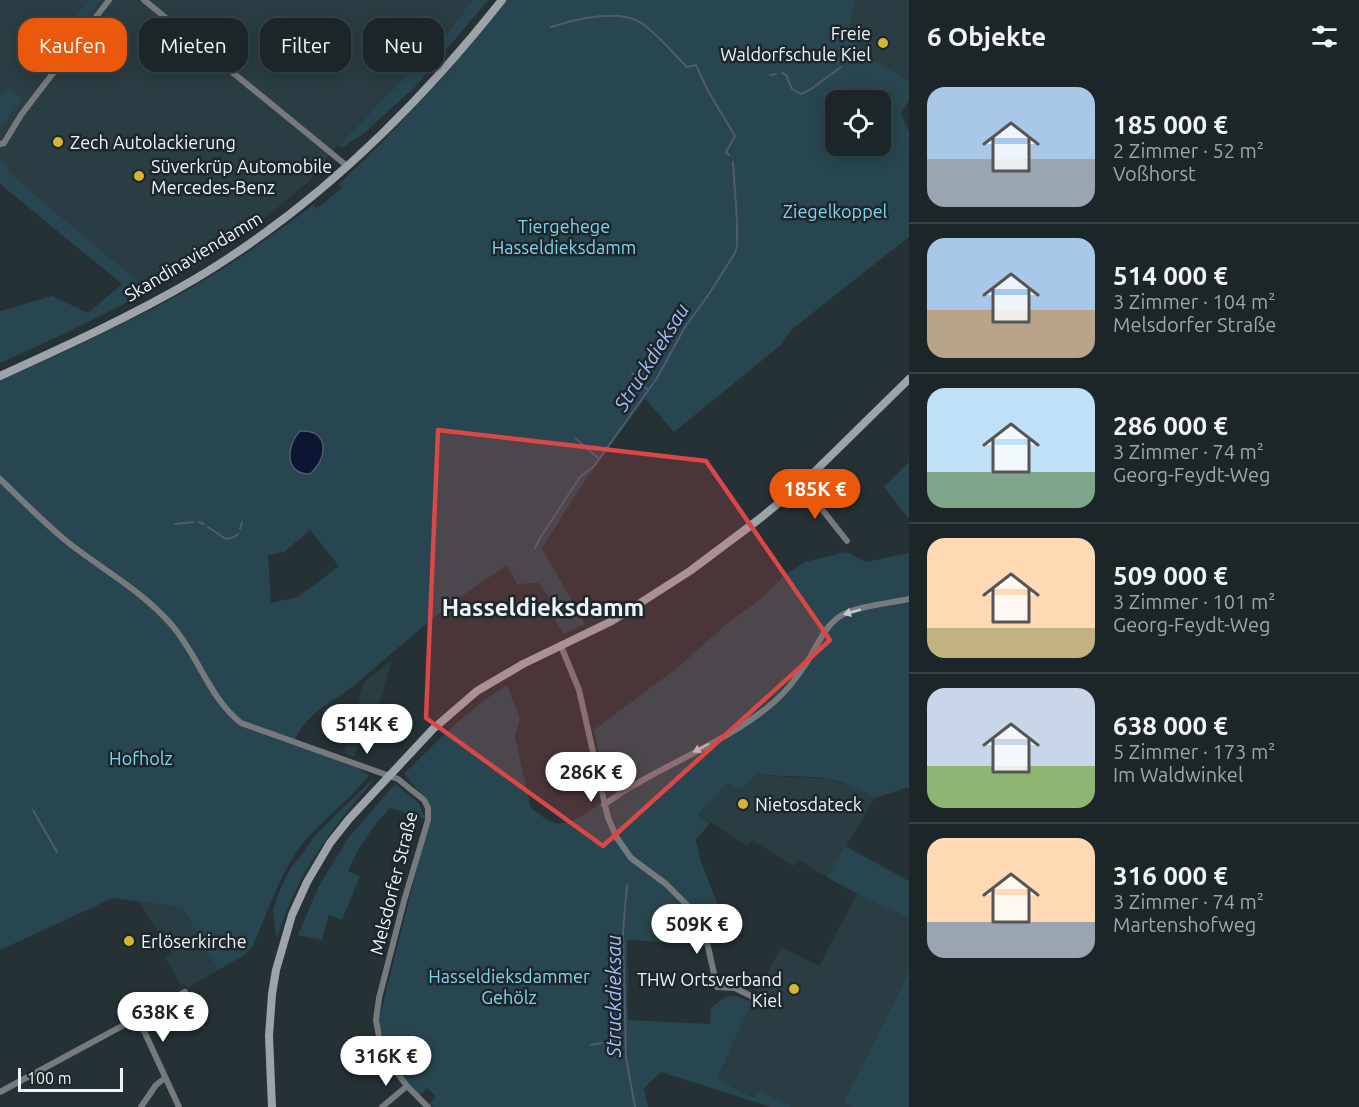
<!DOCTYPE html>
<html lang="de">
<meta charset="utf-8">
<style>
body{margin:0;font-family:Ubuntu,sans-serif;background:#252d30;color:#f1f3f6;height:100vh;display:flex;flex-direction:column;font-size:22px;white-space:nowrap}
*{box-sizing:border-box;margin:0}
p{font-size:20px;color:#a0a5a8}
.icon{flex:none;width:33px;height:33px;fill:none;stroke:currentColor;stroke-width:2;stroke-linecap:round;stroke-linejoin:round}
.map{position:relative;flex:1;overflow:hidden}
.details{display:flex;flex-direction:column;background:#1c2528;width:450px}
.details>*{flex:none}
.guide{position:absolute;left:18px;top:18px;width:570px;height:54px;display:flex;gap:12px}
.tools{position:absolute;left:825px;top:90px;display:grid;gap:12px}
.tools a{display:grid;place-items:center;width:66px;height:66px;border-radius:12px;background:#1c2528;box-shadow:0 3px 15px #0003,0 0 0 2px #3a4245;font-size:30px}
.scale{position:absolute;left:18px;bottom:15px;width:105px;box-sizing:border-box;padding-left:6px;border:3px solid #eef5f7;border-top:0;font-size:16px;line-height:21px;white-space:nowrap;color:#eef5f7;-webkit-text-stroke:4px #1d272b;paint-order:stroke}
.price{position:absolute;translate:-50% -51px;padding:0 14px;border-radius:21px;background:#fff;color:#222;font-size:20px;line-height:39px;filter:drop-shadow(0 2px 3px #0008)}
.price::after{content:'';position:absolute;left:50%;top:36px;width:18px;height:14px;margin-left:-9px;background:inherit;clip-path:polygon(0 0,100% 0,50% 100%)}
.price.active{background:#ea580c;color:#fff}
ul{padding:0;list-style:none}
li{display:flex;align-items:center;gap:18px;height:150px;padding:0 18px}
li+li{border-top:2px solid #3a4245}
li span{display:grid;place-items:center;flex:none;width:168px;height:120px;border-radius:18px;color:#555}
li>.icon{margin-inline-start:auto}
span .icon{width:72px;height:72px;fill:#fffc;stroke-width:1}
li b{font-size:26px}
h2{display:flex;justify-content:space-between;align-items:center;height:72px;padding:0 18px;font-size:26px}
.pill{padding:0 21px;border-radius:18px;background:#1c2528;box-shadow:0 3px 15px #0003,0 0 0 2px #3a4245;font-size:21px;line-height:54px}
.pill.active{background:#ea580c;color:#fff}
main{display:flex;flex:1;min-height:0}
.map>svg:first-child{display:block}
.built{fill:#2a3d42}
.green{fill:#28464f;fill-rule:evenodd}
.water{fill:#0c1633;stroke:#50596e;stroke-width:1.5}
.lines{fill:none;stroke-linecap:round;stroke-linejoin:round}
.stream{stroke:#50596e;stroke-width:2}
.street{stroke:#767a7d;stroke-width:6}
.secondary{stroke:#9da4a9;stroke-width:8}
.oneway{fill:#c4cacc}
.marked{fill:#da4747;fill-opacity:0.2;stroke:#da4747;stroke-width:4.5;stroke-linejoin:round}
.poi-dot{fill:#d5b534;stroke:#1d272b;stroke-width:2}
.labels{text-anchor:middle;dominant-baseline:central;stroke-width:5;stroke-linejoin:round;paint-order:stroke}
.poi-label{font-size:18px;fill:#eef5f7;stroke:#1d272b;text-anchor:start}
.park-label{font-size:18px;fill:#7fd5ee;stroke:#1d272b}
.street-label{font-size:18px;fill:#eef5f7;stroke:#1d272b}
.water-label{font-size:20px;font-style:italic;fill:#a6befb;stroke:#1d272b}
.district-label{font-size:24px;font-weight:bold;fill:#eef5f7;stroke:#1d272b}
</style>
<main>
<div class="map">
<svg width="909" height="1107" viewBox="0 0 909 1107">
<rect width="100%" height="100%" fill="#263135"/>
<path class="built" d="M0,0H472L449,32L338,146L325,160L321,169L308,182L259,223L198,265L149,291L6,171L10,167L0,159Z
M855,0H909V82L895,72L864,56L849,31Z
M392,660L371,733L375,735L372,745L360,741L354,757L343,753L364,682Z
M758,773L772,776L827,779L856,787L875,798L827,877L799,860L794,866L752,840L747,846L698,814L728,783L738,789L748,783Z
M857,894L909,918V972L843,1103L852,1107H792L760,1090L756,1098L717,1079L752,1002L781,947L819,966Z
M138,901L182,907L218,970L187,988L184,984L181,985L165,958L172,953Z"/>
<path class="green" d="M82,0L86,2L88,0H101L69,41L62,36V26L66,29L84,5L80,1Z
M472,0H488L416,86L364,133L343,147L338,146L449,32Z
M507,0H855L849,31L864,56L895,72L909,82V101L901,113L909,132V237L792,329L781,345L674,432L645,398L585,481L542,548L585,624L563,634L553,616L554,604L539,583L517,584L507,566C452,599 406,641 358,682C332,704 307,710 293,744L357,768L369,775C350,800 323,819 302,844C279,874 268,913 252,947L244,955L218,970L182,907L113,898L0,950V380C69,350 138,319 203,281C241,258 277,232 313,205L316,209L342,188L339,184C400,127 455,65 507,0ZM836,100H880V146H836ZM310,530L339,566L298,597L271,603L268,555L284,552Z
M7,88L14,91L23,99L0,129V97Z
M0,159L10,167L7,171L149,291L64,334L0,363V311L52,296L88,313L122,284L0,184Z
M909,462V519L884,487Z
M846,552L866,562L909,553V787L875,798C855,786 835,778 811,777C793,776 777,777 758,773L743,788L738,789L728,783L698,814L710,823L696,840L700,859L717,903L709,914L696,920L700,933C683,947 647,940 627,940L628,1020L710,1024L711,1008L725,997L733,995L752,1002L717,1079L755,1098L760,1090L792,1107H771L661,1072L644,1088L648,1107H433L429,1104L436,1096L427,1088L420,1096C399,1076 384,1049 379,1020L429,820L390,808C371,828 359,846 348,871L360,876L342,920L329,915L322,940L298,935L319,886L348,838L395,784L419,803L423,814L428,819L426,800L404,774C436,742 468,709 507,685L520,718L515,737L531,808C538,813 547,821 556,823C573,826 595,807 607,797L594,730L677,668L731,620L761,599L786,574L805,562Z
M372,780L373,781C331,829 297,874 278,935H276L273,910L281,887L291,868L319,831Z
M845,846L909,881V918L857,894L827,877Z
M909,972V1107H852L843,1103Z"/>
<path class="water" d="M300,431C330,429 328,459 310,474C284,475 286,445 300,431Z"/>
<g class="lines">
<path class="stream" d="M551,27C575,19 621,8 643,24C659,36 673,53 687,67L696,65L708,91L735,136L726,152L729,155
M782,73L786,75L792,89L801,94L811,89L841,67
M770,75L776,74
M632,373L648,390
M575,438L599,459
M199,522L204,524
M175,524L194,522
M208,527L226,539L234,537L238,534
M240,529L242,522
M535,548L540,538L580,477L594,466L657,378L685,327L709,294L735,253L737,245V221L733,162
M33,810L57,852
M627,885L623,932L626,1057L635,1107
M608,1042L625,1040
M591,1045L602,1043"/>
<path class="street" d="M144,0L347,166
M0,144L4,143L21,115L109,0
M0,479C23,501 45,524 70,544C105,571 139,589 170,623C198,654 208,697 241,723L398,779L424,800L428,808V820L404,901L379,998L376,1020L380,1042L388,1060L407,1086L428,1107
M802,484L847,541
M561,646L579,690L608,818L617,838L631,858L666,884L702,920L717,987L735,988L755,998
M604,805C656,766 727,744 775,701C788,690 798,676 807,662C817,646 825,625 842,615C857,606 891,603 909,599
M138,1018L179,1107
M0,1092L185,992
M141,1107L156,1085L165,1078
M382,1107L407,1086"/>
<path class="secondary" d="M0,376C66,346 132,316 195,279C316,207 415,110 502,0
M272,1107L269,1036L272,994L276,970L292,915L307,882L330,843L349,819L433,729L477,691L523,664L612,621L690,571L758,520L802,484L909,379"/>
</g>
<defs><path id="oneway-solid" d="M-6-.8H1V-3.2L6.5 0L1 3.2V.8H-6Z" transform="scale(1.5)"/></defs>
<g class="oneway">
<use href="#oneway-solid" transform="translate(852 612) rotate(164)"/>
<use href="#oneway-solid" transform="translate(701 748) rotate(152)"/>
</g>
<path class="marked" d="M438,430L706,461L830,640L603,846L426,718Z"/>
<g class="poi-dot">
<circle cx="883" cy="43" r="6"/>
<circle cx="58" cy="142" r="6"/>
<circle cx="139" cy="176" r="6"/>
<circle cx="743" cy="804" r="6"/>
<circle cx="129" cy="941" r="6"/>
<circle cx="794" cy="989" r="6"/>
</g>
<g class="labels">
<g class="poi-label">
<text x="871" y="33" text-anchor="end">Freie<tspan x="871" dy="21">Waldorfschule Kiel</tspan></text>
<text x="70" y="142">Zech Autolackierung</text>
<text x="151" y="166">Süverkrüp Automobile<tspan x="151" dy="21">Mercedes-Benz</tspan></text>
<text x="755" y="804">Nietosdateck</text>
<text x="141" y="941">Erlöserkirche</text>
<text x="782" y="979" text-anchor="end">THW Ortsverband<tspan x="782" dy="21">Kiel</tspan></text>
</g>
<g class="park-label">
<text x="835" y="211">Ziegelkoppel</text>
<text x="564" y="226">Tiergehege<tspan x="564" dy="21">Hasseldieksdamm</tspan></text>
<text x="141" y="758">Hofholz</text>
<text x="509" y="976">Hasseldieksdammer<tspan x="509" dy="21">Gehölz</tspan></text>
</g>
<g class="street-label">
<text transform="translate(193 256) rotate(-31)">Skandinaviendamm</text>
<text transform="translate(393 883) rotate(-76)">Melsdorfer Straße</text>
</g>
<g class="water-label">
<text transform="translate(651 357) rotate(-58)">Struckdieksau</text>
<text transform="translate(613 996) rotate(-90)">Struckdieksau</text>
</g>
<g class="district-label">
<text x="543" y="607">Hasseldieksdamm</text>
</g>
</g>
</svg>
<div class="tools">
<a><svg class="icon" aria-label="locate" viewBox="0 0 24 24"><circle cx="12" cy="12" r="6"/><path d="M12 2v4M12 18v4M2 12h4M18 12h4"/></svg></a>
</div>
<div class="scale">100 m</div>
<b class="price active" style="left:815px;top:520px">185K €</b>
<b class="price" style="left:367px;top:755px">514K €</b>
<b class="price" style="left:591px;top:803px">286K €</b>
<b class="price" style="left:697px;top:955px">509K €</b>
<b class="price" style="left:163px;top:1043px">638K €</b>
<b class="price" style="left:386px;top:1087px">316K €</b>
<div class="guide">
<a class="pill active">Kaufen</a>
<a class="pill">Mieten</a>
<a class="pill">Filter</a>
<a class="pill">Neu</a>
</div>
</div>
<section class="details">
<h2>6 Objekte<svg class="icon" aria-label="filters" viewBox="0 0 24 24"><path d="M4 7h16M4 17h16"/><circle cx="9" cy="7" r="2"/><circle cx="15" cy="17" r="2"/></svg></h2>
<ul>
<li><span style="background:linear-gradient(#a9c7e8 60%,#9aa5b1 0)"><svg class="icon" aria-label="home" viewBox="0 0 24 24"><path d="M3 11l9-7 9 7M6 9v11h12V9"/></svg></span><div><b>185 000 €</b><p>2 Zimmer · 52 m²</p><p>Voßhorst</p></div></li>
<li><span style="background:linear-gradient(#a9c7e8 60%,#b9a48a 0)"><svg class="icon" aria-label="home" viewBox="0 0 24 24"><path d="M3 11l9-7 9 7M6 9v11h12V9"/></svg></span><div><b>514 000 €</b><p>3 Zimmer · 104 m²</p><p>Melsdorfer Straße</p></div></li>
<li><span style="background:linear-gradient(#bfe0f5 70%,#7fa58c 0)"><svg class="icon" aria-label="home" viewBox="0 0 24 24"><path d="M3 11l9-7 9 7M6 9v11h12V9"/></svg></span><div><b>286 000 €</b><p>3 Zimmer · 74 m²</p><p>Georg-Feydt-Weg</p></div></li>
<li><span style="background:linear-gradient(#ffd9b3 75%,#c2b280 0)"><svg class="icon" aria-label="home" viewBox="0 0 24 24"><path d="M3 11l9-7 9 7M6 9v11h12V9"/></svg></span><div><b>509 000 €</b><p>3 Zimmer · 101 m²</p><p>Georg-Feydt-Weg</p></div></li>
<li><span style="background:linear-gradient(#c9d6e8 65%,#8fb573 0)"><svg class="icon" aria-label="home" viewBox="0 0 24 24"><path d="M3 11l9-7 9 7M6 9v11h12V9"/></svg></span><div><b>638 000 €</b><p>5 Zimmer · 173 m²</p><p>Im Waldwinkel</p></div></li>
<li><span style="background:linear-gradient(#ffd9b3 70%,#9aa5b1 0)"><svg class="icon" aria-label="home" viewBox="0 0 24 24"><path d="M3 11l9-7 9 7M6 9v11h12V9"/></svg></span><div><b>316 000 €</b><p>3 Zimmer · 74 m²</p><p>Martenshofweg</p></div></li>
</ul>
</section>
</main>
